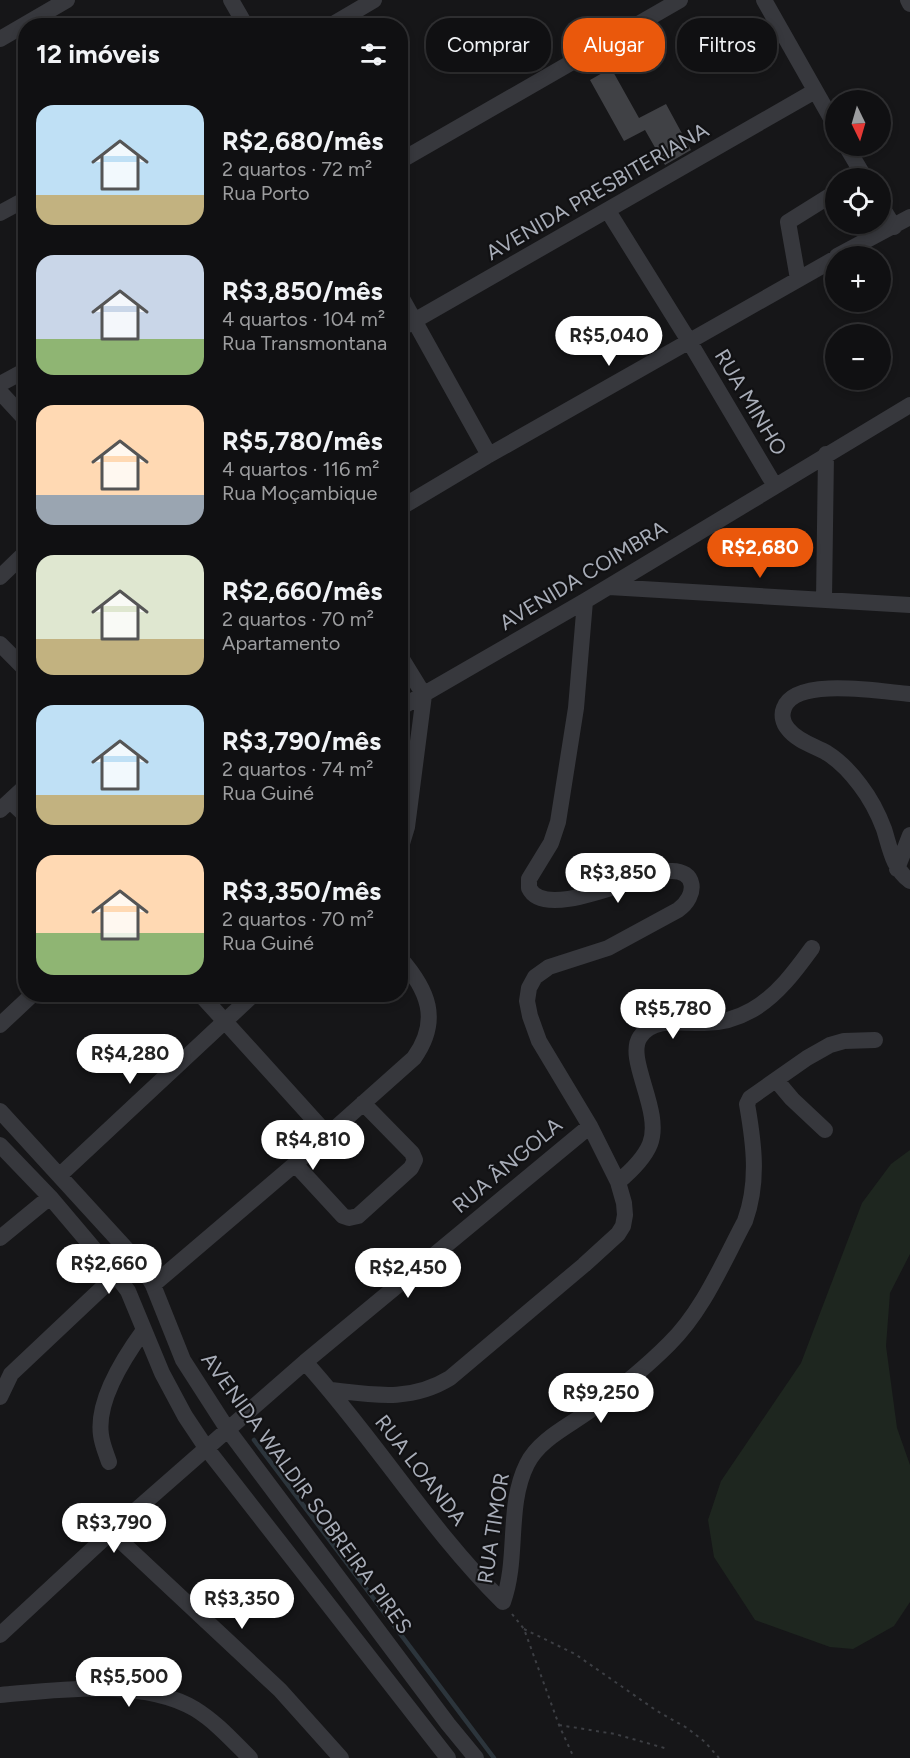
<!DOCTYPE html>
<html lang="pt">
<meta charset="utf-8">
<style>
body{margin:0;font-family:Figtree,sans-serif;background:#19191b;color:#f1f3f6;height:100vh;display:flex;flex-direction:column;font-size:22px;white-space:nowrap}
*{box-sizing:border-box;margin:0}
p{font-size:20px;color:#9c9d9f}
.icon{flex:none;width:33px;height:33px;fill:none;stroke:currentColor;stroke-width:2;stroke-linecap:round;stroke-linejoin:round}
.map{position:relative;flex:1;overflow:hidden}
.details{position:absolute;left:18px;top:18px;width:390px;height:984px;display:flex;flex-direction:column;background:#101012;border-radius:24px;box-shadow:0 3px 9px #0003,0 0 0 2px #303032}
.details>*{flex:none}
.hud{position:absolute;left:426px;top:18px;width:393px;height:54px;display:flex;gap:12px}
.needle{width:39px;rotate:175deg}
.fabs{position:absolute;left:825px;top:90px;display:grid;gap:12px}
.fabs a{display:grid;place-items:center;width:66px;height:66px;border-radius:50%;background:#101012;box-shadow:0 3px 9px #0003,0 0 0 2px #303032;font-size:30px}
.price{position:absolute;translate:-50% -51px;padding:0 14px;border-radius:21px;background:#fff;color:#222;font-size:20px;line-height:39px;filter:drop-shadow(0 2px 3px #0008)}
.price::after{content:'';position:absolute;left:50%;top:36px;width:18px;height:14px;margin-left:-9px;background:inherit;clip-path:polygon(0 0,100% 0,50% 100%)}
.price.active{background:#ea580c;color:#fff}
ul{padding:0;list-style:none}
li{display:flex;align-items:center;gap:18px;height:150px;padding:0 18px}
li span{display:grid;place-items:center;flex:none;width:168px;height:120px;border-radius:18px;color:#555}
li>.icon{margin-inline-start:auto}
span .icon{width:72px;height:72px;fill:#fffc;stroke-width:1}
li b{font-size:26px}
h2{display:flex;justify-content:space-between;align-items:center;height:72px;padding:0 18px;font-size:26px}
.pill{padding:0 21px;border-radius:24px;background:#101012;box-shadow:0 3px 9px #0003,0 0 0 2px #303032;font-size:21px;line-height:54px}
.pill.active{background:#ea580c;color:#fff}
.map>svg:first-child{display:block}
.green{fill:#1e261f}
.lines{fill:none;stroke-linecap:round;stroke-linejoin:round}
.stream{stroke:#2c353c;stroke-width:4.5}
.building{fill:#404145}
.path{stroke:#3d3f44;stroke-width:2;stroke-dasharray:3 4.5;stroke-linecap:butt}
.minor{stroke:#37383d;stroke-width:16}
.labels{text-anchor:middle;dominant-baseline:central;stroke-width:4.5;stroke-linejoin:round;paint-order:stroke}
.street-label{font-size:21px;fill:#a8adb8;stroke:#111113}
</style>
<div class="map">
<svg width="910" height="1758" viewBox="0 0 910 1758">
<rect width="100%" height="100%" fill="#161618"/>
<path class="green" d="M910,1150V1254L890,1293L886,1346L897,1428L910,1465V1602L894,1626L853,1649L830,1647L755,1620L714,1557L708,1520L721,1481L801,1363L862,1203L891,1164Z"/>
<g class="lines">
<path class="stream" d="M254,1440L494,1758"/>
</g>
<path class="building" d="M611,68L639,118L666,104L691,150L665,165L645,130L624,141L590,80Z"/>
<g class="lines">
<path class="path" d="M512,1614L524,1629L559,1725L574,1758
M524,1629L575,1654L657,1711L687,1728L705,1742L719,1758
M559,1725L615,1734L668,1749"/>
<path class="minor" d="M231,0L246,26
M764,0L836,127
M908,0L910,4
M330,26L374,0
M0,39L67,0
M846,146L865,178
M400,161L680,0
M880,204L894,227
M608,211L689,341L775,486
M0,213L26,199
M837,256L910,217
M798,279L788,222L836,192
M400,295L489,455
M400,329L815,91
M0,384L26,370
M0,392L26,420
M400,508L489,455L836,258
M0,577L26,552
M609,587L910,605
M824,600L826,454
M0,644L26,670
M400,656L424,695L407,827L400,850
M910,694C883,692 795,676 784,708C781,715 783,723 788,729C797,741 815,746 827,753C840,761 851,773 860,785C870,798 878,813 884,829C890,848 893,869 910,881
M400,708L585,601L910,405
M10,801L26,816
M0,810L26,786
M897,869L910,835
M200,994L327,1134
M0,1025L33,994
M776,1080L792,1099L825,1130
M0,1111L141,1265L153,1285L183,1360L228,1430L448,1724L476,1758
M0,1145L50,1197L116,1275L128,1291L162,1373L185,1416L207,1449L448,1758
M295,1164L343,1216L349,1218L358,1216L411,1168L415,1160L412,1153L363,1103
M60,1175L254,994
M618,1182C630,1172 644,1159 650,1144C663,1111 625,1059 640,1037C654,1016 683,1024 704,1023C720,1023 738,1018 752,1010C777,996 796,970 812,948
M0,1238L50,1197
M153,1285L295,1164L414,1058C441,1020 428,990 400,958
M305,1362C375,1439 429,1529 503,1602C519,1558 506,1506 527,1464C539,1439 571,1425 592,1409C619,1389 645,1368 669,1344C703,1311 723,1262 745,1221C759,1182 754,1144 747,1104L750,1098L807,1058L830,1045L844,1041L875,1040
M331,1390C374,1395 411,1402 450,1378L584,1265L618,1234L623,1226L625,1215L624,1203L618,1182L590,1126L539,1041L530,1016L527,1001L529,988L535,977L549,967L608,948L678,910C698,896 697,869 669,871C641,873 545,922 529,888V879L551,843L558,822L576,708L585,601
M0,1397L11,1374L116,1275
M109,1462C106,1453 102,1444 101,1435C96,1400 125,1356 144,1330
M111,1532L280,1690L341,1758
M0,1635L111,1532L305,1362L590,1126
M0,1695C58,1690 143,1678 195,1709C216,1722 232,1740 250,1758"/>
</g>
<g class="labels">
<g class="street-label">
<text transform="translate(597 191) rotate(-30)">AVENIDA PRESBITERIANA</text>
<text transform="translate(751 402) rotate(59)">RUA MINHO</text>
<text transform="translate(583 575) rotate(-31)">AVENIDA COIMBRA</text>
<text transform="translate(507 1165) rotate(-40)">RUA ÂNGOLA</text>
<text transform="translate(421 1470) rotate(52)">RUA LOANDA</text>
<text transform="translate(307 1493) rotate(54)">AVENIDA WALDIR SOBREIRA PIRES</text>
<text transform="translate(493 1528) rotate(-81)">RUA TIMOR</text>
</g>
</g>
</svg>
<div class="fabs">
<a><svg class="needle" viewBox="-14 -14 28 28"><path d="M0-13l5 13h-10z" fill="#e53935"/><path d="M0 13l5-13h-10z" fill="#9c9d9f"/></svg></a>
<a><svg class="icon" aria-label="locate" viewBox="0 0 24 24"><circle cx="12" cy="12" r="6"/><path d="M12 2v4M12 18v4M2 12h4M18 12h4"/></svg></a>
<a>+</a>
<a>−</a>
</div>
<b class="price" style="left:609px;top:367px">R$5,040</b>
<b class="price active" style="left:760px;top:579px">R$2,680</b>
<b class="price" style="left:618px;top:904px">R$3,850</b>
<b class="price" style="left:673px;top:1040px">R$5,780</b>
<b class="price" style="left:130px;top:1085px">R$4,280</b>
<b class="price" style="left:313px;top:1171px">R$4,810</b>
<b class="price" style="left:109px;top:1295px">R$2,660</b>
<b class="price" style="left:408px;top:1299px">R$2,450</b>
<b class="price" style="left:601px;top:1424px">R$9,250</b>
<b class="price" style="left:114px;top:1554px">R$3,790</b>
<b class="price" style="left:242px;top:1630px">R$3,350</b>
<b class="price" style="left:129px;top:1708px">R$5,500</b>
<div class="hud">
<a class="pill">Comprar</a>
<a class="pill active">Alugar</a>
<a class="pill">Filtros</a>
</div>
<section class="details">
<h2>12 imóveis<svg class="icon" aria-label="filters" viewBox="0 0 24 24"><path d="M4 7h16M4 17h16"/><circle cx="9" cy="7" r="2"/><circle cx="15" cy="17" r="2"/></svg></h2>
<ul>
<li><span style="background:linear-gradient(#bfe0f5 75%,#c2b280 0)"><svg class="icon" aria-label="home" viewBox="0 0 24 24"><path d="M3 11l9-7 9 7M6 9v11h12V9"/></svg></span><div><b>R$2,680/mês</b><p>2 quartos · 72 m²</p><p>Rua Porto</p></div></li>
<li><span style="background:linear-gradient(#c9d6e8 70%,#8fb573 0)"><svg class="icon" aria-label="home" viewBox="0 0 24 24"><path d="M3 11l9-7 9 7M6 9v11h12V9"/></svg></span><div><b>R$3,850/mês</b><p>4 quartos · 104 m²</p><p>Rua Transmontana</p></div></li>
<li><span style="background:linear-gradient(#ffd9b3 75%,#9aa5b1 0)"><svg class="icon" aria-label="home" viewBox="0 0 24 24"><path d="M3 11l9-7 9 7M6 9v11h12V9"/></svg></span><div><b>R$5,780/mês</b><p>4 quartos · 116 m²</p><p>Rua Moçambique</p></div></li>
<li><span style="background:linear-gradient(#dfe7d0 70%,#c2b280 0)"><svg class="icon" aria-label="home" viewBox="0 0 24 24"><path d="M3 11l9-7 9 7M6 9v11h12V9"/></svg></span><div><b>R$2,660/mês</b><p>2 quartos · 70 m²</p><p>Apartamento</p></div></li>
<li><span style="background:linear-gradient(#bfe0f5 75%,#c2b280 0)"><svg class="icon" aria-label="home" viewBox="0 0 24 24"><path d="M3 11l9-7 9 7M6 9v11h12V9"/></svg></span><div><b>R$3,790/mês</b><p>2 quartos · 74 m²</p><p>Rua Guiné</p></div></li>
<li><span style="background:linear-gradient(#ffd9b3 65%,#8fb573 0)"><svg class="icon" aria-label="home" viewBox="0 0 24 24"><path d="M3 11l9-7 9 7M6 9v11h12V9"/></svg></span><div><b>R$3,350/mês</b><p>2 quartos · 70 m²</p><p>Rua Guiné</p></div></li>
</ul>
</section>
</div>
